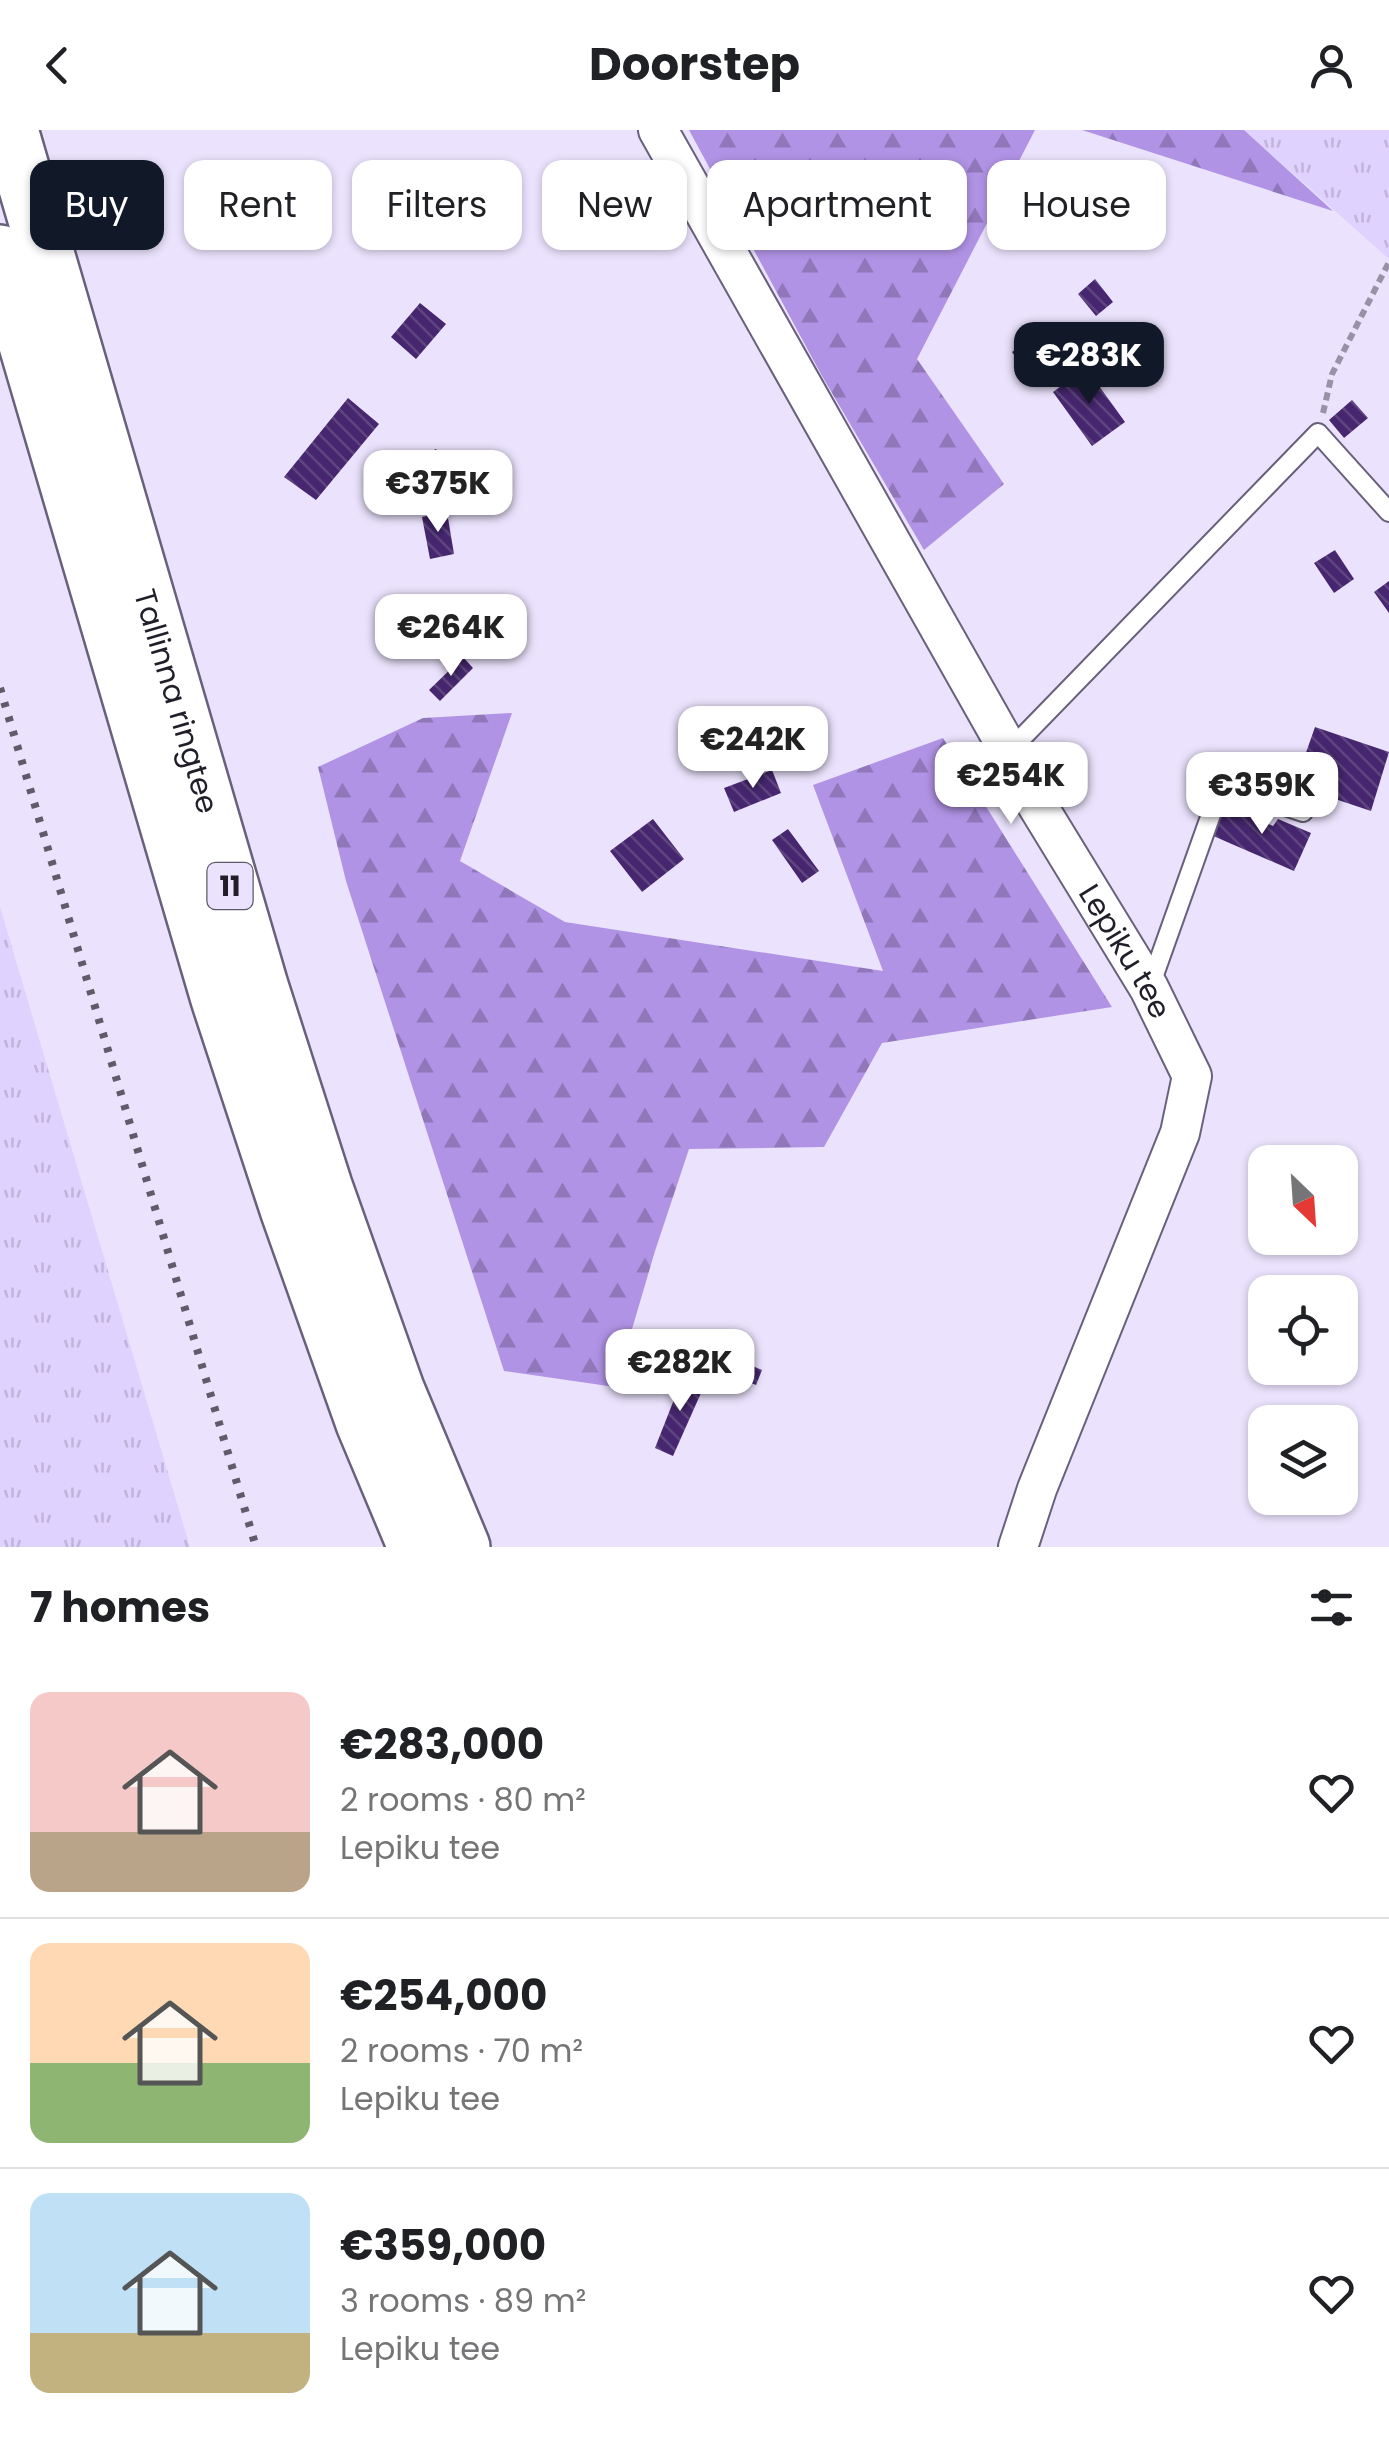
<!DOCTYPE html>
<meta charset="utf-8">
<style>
body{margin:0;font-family:Poppins,sans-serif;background:#f2f2f2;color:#202124;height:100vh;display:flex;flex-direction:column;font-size:38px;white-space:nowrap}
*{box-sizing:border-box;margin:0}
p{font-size:32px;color:#757577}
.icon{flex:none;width:55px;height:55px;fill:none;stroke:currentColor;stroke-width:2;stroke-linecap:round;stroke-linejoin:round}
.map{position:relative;height:1417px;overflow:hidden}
.panel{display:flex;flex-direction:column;background:#fff;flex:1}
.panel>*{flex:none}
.guide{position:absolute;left:30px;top:30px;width:1330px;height:90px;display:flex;gap:20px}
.needle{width:65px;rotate:155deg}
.buttons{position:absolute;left:1248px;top:1015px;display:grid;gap:20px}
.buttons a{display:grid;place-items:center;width:110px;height:110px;border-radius:20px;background:#fff;box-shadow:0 2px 8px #0004;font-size:50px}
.price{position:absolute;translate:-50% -85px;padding:0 22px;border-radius:20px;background:#fff;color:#222;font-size:32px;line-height:65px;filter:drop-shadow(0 2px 5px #0008)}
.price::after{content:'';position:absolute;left:50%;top:60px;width:30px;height:22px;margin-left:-15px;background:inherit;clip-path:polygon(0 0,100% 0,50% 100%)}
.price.selected{background:#111827;color:#fff}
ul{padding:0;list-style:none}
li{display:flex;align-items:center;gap:30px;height:250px;padding:0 30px}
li+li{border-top:2px solid #e0e0e0}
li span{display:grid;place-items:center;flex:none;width:280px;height:200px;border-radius:20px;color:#555}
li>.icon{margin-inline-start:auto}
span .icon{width:120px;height:120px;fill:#fffc;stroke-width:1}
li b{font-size:42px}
h2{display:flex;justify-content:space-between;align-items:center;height:120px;padding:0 30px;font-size:42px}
.pill{padding:0 35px;border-radius:20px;background:#fff;box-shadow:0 2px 8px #0004;font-size:35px;line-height:90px}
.pill.selected{background:#111827;color:#fff}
header{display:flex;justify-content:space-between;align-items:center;height:130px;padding:0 30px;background:#fff;font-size:45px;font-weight:700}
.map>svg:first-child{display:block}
.grass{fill:url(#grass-tufts)}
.forest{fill:url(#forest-firs)}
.building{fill:url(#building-back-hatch)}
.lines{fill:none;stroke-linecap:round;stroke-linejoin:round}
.service-casing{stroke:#69607c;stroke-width:22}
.minor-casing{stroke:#69607c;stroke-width:42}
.trunk-casing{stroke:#69607c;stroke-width:60}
.path{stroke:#9992a7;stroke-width:6;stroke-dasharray:8 5;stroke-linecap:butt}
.service{stroke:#fff;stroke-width:18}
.minor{stroke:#fff;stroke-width:38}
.trunk{stroke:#fff;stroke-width:55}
.rail{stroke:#605b6b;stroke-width:8;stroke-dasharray:5 10;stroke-linecap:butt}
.labels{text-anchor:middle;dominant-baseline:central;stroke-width:10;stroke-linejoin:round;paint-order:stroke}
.shield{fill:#ebe3fd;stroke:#5e5869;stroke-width:2.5}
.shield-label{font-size:28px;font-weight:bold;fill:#211d29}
.street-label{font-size:30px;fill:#211d29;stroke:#ebe3fd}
</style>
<header><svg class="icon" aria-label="back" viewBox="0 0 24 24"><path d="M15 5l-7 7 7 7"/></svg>Doorstep<svg class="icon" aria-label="person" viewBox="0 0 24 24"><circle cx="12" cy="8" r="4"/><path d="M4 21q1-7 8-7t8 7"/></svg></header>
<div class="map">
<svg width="1389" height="1417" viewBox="0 0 1389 1417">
<defs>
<pattern id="grass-tufts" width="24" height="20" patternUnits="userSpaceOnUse" patternTransform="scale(2.5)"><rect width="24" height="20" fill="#e0d2fe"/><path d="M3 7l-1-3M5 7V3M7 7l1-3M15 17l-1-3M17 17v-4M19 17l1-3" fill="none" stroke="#c0b4da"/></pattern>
<pattern id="forest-firs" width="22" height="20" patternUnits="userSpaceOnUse" patternTransform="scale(2.5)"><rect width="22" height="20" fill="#b193e5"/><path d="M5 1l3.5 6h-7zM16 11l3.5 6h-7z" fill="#9077ba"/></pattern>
<pattern id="building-back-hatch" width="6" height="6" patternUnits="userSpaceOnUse" patternTransform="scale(2.5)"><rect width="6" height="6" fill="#46276f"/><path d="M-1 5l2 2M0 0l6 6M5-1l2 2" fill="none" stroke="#5e457f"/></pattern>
</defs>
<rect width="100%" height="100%" fill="#ebe3fd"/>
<path class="grass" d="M1244,0H1389V129Z
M0,777L190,1417H0Z"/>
<path class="forest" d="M689,0H1035L917,229L1004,354L924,420L822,246Z
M1082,0H1244L1333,81Z
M512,583L460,731L565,792L883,841L813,655L943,608L1112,877L882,913L824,1017L689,1019L655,1121L615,1257L504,1241L346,751L318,637L423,588Z"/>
<path class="building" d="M1095,149L1113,172L1096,186L1078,164Z
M420,173L446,194L416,229L391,207Z
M1041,201L1056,221L1027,242L1012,222Z
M1086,238L1125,292L1092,316L1053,262Z
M348,268L379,294L316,370L284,347Z
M1352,270L1368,288L1344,308L1329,290Z
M435,319L505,351L499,365L428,333Z
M447,382L454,424L430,429L422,387Z
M1335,420L1354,449L1334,463L1314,433Z
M1389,451V483L1374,462Z
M463,527L473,538L440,571L429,560Z
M1315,597L1389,622L1371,681L1329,667L1335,648L1301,637Z
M1254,631L1278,638L1273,656L1248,649Z
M772,640L781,663L734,682L724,658Z
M1224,675L1273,696L1278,689L1311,703L1294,741L1211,705Z
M653,689L684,729L642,762L610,721Z
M788,699L819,741L802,753L772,710Z
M720,1222L762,1240L756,1255L713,1237Z
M684,1244L705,1254L673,1326L655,1318Z"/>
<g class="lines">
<defs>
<path id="service" d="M1009,621L1318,303L1389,382
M1150,856L1214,676L1223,665L1240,661L1303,682"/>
<g id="minor">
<path id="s1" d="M658,0L1009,621L1031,665L1149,858L1192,946L1180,1003L1037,1359L1018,1417"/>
</g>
<g id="trunk">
<path id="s2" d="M10,0L260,856L324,1056L396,1259L462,1417"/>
<path d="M0,123L219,869L288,1079L364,1293L416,1417"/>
</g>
</defs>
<use href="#service" class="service-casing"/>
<use href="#minor" class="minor-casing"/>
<use href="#trunk" class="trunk-casing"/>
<path class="path" d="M1323,283L1332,244L1389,132"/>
<use href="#service" class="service"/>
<use href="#minor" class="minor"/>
<use href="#trunk" class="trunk"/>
<path class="rail" d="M0,558L256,1417"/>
</g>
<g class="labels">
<rect class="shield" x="207.5" y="733" width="45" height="46" rx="8"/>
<g class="shield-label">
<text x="230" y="756">11</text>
</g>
<g class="street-label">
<text stroke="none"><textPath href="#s2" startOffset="595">Tallinna ringtee</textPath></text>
<text stroke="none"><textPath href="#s1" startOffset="945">Lepiku tee</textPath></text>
</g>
</g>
</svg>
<div class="buttons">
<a><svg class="needle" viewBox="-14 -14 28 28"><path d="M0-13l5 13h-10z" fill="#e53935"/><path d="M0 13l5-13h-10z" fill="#757577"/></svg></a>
<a><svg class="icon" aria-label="locate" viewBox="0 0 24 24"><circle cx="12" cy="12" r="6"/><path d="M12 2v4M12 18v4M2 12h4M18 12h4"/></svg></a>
<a><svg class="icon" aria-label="layers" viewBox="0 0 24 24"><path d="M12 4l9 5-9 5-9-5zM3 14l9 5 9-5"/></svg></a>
</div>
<b class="price selected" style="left:1089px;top:277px">€283K</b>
<b class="price" style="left:438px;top:405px">€375K</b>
<b class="price" style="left:451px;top:549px">€264K</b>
<b class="price" style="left:753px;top:661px">€242K</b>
<b class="price" style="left:1011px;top:697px">€254K</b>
<b class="price" style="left:1262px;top:707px">€359K</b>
<b class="price" style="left:680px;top:1284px">€282K</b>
<div class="guide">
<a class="pill selected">Buy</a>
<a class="pill">Rent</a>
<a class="pill">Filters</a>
<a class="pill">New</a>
<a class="pill">Apartment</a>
<a class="pill">House</a>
</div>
</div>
<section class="panel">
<h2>7 homes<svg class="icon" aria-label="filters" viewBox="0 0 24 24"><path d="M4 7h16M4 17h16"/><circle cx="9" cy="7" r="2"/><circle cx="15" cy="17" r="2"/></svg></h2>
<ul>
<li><span style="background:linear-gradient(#f6c9c9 70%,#b9a48a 0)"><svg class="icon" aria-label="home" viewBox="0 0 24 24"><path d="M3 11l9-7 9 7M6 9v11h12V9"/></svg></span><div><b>€283,000</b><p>2 rooms · 80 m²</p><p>Lepiku tee</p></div><svg class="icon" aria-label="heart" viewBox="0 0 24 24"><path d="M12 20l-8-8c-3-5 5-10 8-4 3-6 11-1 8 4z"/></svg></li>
<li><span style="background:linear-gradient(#ffd9b3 60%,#8fb573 0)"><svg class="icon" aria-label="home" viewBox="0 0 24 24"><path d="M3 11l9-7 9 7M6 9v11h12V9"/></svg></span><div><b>€254,000</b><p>2 rooms · 70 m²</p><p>Lepiku tee</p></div><svg class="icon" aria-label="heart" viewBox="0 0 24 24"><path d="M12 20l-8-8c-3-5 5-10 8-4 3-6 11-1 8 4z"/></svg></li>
<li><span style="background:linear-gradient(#bfe0f5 70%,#c2b280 0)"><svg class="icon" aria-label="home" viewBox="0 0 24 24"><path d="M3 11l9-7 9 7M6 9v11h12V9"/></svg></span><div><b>€359,000</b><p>3 rooms · 89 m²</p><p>Lepiku tee</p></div><svg class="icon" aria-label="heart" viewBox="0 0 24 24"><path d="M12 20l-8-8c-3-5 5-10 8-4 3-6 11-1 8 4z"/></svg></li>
</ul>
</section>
